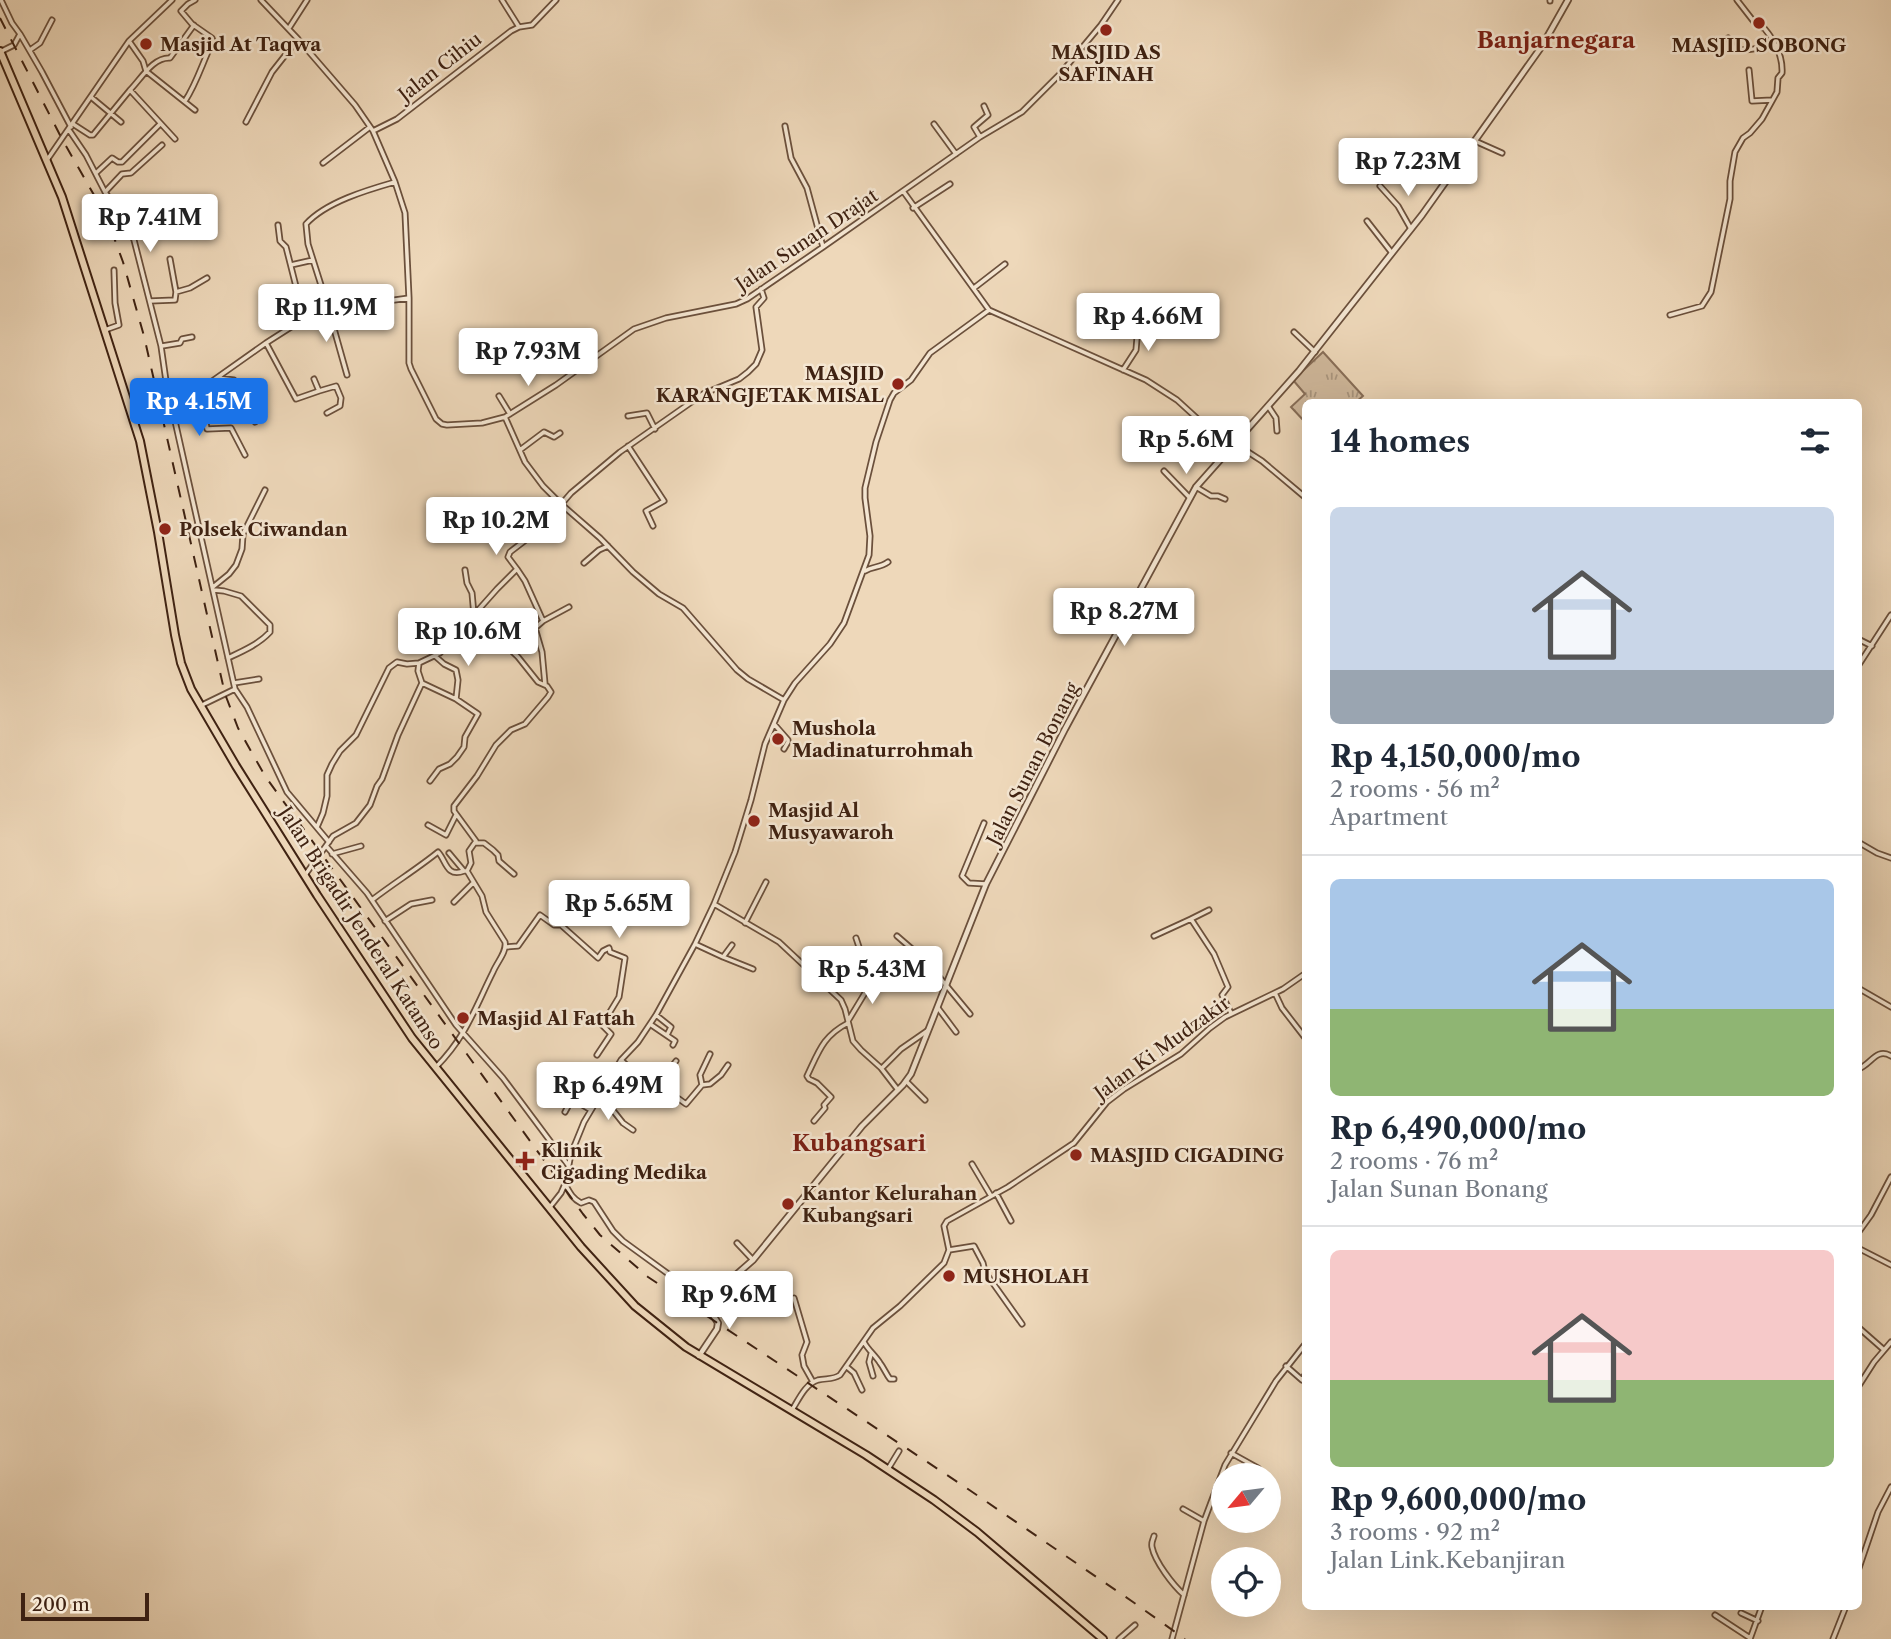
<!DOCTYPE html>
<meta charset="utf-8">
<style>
body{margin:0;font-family:"Libre Caslon Text",serif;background:#f2f2f3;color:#1f2937;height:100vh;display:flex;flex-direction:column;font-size:26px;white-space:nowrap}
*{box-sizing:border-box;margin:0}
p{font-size:23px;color:#747a83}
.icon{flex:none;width:38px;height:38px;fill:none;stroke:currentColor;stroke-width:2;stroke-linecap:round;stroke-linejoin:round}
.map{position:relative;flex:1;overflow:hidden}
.drawer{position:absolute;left:1302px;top:399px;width:560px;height:1211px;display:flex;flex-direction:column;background:#fff;border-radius:10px;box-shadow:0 7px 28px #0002}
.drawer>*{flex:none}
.needle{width:46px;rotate:241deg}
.fabs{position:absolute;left:1211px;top:1463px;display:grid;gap:14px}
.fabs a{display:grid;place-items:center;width:70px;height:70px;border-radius:50%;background:#fff;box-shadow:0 7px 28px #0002;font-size:35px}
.scale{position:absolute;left:21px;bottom:18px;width:128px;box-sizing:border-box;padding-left:7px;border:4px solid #3f2212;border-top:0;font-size:19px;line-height:24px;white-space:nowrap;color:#3f2212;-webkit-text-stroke:5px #f4e6d2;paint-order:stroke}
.price{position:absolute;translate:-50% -60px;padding:0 16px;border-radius:7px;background:#fff;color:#222;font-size:23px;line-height:46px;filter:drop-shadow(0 2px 4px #0008)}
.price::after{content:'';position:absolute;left:50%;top:42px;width:21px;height:16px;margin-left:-10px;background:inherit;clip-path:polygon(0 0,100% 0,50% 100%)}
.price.selected{background:#1a73e8;color:#fff}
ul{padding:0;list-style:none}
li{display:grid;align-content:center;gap:14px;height:371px;padding:0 28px}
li+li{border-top:2px solid #e0e1e3}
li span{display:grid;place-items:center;height:217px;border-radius:10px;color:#555}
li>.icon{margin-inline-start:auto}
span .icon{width:126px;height:126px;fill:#fffc;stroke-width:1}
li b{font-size:30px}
h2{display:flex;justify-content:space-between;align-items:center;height:84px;padding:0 28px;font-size:30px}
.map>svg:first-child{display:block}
.park{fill:url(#park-tufts);stroke:#886e58;stroke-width:2}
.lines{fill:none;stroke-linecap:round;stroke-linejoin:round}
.minor-casing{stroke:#6b503c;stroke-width:7}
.tertiary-casing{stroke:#6b503c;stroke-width:8}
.trunk-casing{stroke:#3f2212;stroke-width:10}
.minor{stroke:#f4e6d2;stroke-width:3.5}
.tertiary{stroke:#f4e6d2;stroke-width:4.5}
.trunk{stroke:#eed8ba;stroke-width:6}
.rail{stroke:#3f2212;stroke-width:2;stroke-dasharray:12 12;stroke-linecap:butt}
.poi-dot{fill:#8f2418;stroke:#f4e6d2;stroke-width:2.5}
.labels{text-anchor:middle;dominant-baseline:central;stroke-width:5;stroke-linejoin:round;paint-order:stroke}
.poi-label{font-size:19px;font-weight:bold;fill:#3f2212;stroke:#f4e6d2;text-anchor:start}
.street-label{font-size:19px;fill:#3f2212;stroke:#f4e6d2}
.quarter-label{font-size:23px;font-weight:bold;fill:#7a1f14;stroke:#f4e6d2}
</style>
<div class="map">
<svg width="1891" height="1639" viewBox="0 0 1891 1639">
<defs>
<pattern id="park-tufts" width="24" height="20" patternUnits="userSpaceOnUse" patternTransform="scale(1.75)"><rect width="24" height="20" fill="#d0b99d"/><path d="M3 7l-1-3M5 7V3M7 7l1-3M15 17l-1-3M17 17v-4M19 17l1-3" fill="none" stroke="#aa967f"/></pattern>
</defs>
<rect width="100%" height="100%" fill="#eed8ba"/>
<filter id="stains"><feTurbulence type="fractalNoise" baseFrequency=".00286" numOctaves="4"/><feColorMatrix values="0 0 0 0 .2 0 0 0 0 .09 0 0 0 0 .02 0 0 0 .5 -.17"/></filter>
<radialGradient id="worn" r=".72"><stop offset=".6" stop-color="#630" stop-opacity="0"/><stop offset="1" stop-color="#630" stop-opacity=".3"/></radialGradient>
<path class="park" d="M1323,352L1363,396L1356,402H1306L1305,422L1291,407L1305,394L1293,380Z"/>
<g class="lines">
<defs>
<path id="minor" d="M261,0L298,39L355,105L373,131L395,182L405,213L409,298V363L411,369L436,419L442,424L447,425L482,423L505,417L556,385L634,329L666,318L736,304L747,299L823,247L980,137L1022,112L1060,74L1101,25L1118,0
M502,0L519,27
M1550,0V1
M289,28L307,0
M20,34L42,72L71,127
M1728,38L1734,48C1747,53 1762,47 1775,42
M129,41L143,61L146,71L195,110
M30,50L40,43L52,20
M0,52L14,45L20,34L12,23L1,0
M1749,70L1752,101L1772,100
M130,90C141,79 153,57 170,58L194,25
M91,97L121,122
M185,101C197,83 203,61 213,41L212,38L192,24L181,11L188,4L195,0
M246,122L272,72L298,39
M73,124L90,135H93L130,90L175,139
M934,124L956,154
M785,126L791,158L807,188L823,247
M69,130L86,155L105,192L125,221L134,240L161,346L169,402L175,421L235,689L247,707L287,792L329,842
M373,131L397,119L511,31L519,27L532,25L556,0
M980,137L974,127L988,115L984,106
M1475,141L1502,153
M47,160L129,41L172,0
M323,163L370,127
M96,173L112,158L118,162H122L160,124
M1380,186L1398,206L1411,229
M106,191L122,174L131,173L162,145
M903,191L989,310L1146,380L1177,400L1200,421L1262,461L1306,498
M913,208L950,184
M1367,221L1392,253
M278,225L280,241L286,247L304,318
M170,259L176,292
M291,265L313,260
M974,288L1005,264
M150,301L175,300L176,292L190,288L207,278
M327,304L347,375
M330,310L343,307L409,298
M1670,315L1702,306L1711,292L1730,199V181L1735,152L1743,138L1750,133L1762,119L1777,92L1778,78L1782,73C1783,56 1775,41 1764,28L1758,27L1737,0
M105,330L119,325L115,303L114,270
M1294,332L1315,352
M266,343L296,399L319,391L314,379
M162,346L180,343L182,339L192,337
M538,356L555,349L561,348L569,355L577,368
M1123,370L1136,350L1137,338L1149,322
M217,378L234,380L245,398L255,422
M201,389L207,429L231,428L245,455
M319,391L336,386L341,398L340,406L327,413
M499,396L510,414
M1268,406L1276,418L1277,431
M628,416L647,413L655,429
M505,417L525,462L543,486L561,504L600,538L633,572L659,594L683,608L737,670L748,679L784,700
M134,421L169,402L201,389L266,343L327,304L308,244L306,224C326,202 367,190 395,182
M628,446L664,501L646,511L653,526
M520,450L544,432L554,437L560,433
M1164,471L1190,498
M1196,487L1211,496H1218L1225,499
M584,563L599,550L608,546
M517,569L525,581L543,621L535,628L542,652L545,684
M465,570L467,583L472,593L474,615L518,657L538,682L547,686L551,692L548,697L525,724L511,730L496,745L477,776L454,806V811L476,841L469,851L471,863L467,871
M865,571C873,566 880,568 888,562
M213,587L229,574L236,565L242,549L243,534L265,490
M214,590L224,591L241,596L270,625V632C259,644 243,651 228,658
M543,621L569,607
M1858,639L1872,646
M435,656L444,664L456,670L458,680L456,699
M1858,666L1891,615
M234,683L259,679
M422,683L456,699L478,714L465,737L464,747L457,757L450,764L439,769L430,781
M200,706L235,689
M774,724L788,740V742L784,749
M984,823L962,876L969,883L986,884
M428,825L446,835L456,815
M317,827L323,813L327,796V775L332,764L340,751L356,735L389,668L397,662L407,664L419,663
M1858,842L1877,853L1891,858
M476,843H484L493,850L498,855L499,861L514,874
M327,847L367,893L456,1025L503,1078L568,1165
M332,854L361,846
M305,875L333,836L356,823L370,805L377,786L382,779L398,735L422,683L418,671L419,663L440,653L497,589L517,569L508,557L510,552L540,529L571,493L620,452L703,394L739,379L748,372L756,364L762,350L756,307L764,298L761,289
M372,900C394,883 417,869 438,852C446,860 446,878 464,871
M454,902L473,883
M714,904L779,942L841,1000L845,1009L853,1041L861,1050L881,1068L898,1090
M1191,919L1209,910
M385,921L411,904L432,900
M745,923L766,882
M897,936L926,961L970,1014
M1154,936L1191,919L1214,954L1228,987L1222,995L1231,1013
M695,944L723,957L732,945
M506,947L518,946L540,915L554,925H561L598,958L603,951L609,948L610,952L625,958L619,997L602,1025L611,1034L597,1055
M723,957L753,969
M826,986L859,951V947L856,938
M1858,988L1891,1007
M1275,993L1282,1008L1306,1039
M938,1008L956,1032
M656,1015L671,1027L667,1035
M848,1021L874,978
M650,1024L675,1041L673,1045
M621,1060L663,1098L672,1094L686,1104L702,1085L710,1084L721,1075L728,1065
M436,1067C466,1037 475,1008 493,972C497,962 507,952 505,942L486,912L482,896L467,871H464L449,853
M882,1068L901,1049L927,1031
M1858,1069C1871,1065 1876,1047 1891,1056
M906,1081L925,1100
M702,1085L700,1075L710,1054
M654,1090L676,1061
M600,1094L623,1123L633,1130
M565,1112L572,1099L591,1110
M814,1121L825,1108L824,1105L831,1097L817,1083L809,1079L807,1076C819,1051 823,1036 848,1023
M972,1164L991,1196
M565,1184C570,1193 572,1198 581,1203L589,1200L594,1202L613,1231L623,1241L678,1281L686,1290L705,1302
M996,1193L1011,1221
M550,1207L561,1193L565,1184L571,1154L584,1122L621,1060L638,1042L656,1015L695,944L714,904L735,852L751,800L765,744L784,700L795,683L830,644L844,623L869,555L870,536L865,498V488L876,442L890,400L894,393L911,380L930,353L989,310
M1858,1233L1871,1215L1891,1177
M737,1243L753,1260
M1858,1248L1891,1265
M949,1250L974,1246L983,1263L985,1272L1022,1324
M794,1298L807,1342L802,1355L804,1366L813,1382
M1858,1327L1883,1349
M864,1342C868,1350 875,1355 880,1363C884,1368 886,1374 890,1379H894
M871,1354L869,1362L873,1376
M1286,1366L1302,1380L1306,1373
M847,1367L854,1373L862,1390
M1858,1387L1874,1362L1891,1342
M792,1410C799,1399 805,1384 818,1380C826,1378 833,1380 840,1375L873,1328L900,1306L944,1263L949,1250L944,1226L947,1221L1008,1187L1074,1143L1107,1102L1124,1089L1181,1054L1210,1028L1225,1017L1283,989L1306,973
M1231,1453L1258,1468
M888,1469L899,1451
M1183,1509L1204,1521
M1154,1536C1153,1540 1151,1542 1152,1547C1155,1562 1173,1585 1184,1595
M1858,1571L1878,1512L1891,1487
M1741,1613L1758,1621
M1715,1615L1750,1638
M1119,1639L1135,1625
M1172,1639L1204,1521L1225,1465L1276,1381L1306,1343
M1750,1639L1762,1606
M1833,1639L1846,1606"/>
<path id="tertiary" d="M699,1356L717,1329L718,1323L705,1302L753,1260L862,1126L903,1085L911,1074L986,884L1065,729L1196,487L1299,371L1422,215L1542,46L1568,0"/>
<path id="trunk" d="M0,51L62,197L140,441L158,532L175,635L181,663L191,689L236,766L317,895L412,1038L581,1247L635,1306L686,1347L866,1455L934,1500L977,1532L1103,1639"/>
</defs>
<use href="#minor" class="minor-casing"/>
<use href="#tertiary" class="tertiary-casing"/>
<use href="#trunk" class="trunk-casing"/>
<use href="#minor" class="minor"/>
<use href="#tertiary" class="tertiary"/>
<use href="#trunk" class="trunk"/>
<path class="rail" d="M0,18L62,139L98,202L109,224L123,262L144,336L225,694L238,728L265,776L583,1214L600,1235L648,1277L965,1487L1133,1602L1185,1639"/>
</g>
<g class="poi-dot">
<circle cx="1759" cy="23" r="7"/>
<circle cx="1106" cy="30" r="7"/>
<circle cx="146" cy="44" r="7"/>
<circle cx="898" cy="384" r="7"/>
<circle cx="165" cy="529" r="7"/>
<circle cx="778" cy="739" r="7"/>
<circle cx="754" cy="821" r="7"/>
<circle cx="463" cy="1018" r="7"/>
<circle cx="1076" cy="1155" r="7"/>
<path d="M521.5 1150.5h7v7h7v7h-7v7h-7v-7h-7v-7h7z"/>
<circle cx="788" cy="1204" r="7"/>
<circle cx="949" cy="1276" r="7"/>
</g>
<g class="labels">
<g class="poi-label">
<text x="160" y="44">Masjid At Taqwa</text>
<text x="1759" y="45" text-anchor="middle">MASJID SOBONG</text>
<text x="1106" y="52" text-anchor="middle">MASJID AS<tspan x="1106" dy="22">SAFINAH</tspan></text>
<text x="884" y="373" text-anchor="end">MASJID<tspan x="884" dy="22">KARANGJETAK MISAL</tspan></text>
<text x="179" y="529">Polsek Ciwandan</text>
<text x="792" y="728">Mushola<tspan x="792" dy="22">Madinaturrohmah</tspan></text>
<text x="768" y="810">Masjid Al<tspan x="768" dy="22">Musyawaroh</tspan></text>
<text x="477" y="1018">Masjid Al Fattah</text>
<text x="541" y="1150">Klinik<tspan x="541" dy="22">Cigading Medika</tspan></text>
<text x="1090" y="1155">MASJID CIGADING</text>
<text x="802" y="1193">Kantor Kelurahan<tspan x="802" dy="22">Kubangsari</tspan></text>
<text x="963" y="1276">MUSHOLAH</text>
</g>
<g class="street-label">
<text transform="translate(440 67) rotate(-38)">Jalan Cihiu</text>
<text transform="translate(807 240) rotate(-34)">Jalan Sunan Drajat</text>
<text transform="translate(1033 764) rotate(-63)">Jalan Sunan Bonang</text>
<text transform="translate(361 928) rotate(57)">Jalan Brigadir Jenderal Katamso</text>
<text transform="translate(1162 1048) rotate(-36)">Jalan Ki Mudzakir</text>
</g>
<g class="quarter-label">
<text x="1556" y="40">Banjarnegara</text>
<text x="859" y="1143">Kubangsari</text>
</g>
</g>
<rect width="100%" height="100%" filter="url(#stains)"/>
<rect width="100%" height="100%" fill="url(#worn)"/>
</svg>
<div class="fabs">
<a><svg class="needle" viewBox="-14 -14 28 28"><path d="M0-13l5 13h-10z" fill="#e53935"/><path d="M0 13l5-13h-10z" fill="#747a83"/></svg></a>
<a><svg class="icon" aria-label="locate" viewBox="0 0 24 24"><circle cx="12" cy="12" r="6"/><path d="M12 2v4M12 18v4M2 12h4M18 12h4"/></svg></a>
</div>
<div class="scale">200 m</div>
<b class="price" style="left:1408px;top:198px">Rp 7.23M</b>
<b class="price" style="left:150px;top:254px">Rp 7.41M</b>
<b class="price" style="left:326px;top:344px">Rp 11.9M</b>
<b class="price" style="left:1148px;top:353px">Rp 4.66M</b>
<b class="price" style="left:528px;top:388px">Rp 7.93M</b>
<b class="price selected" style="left:199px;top:438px">Rp 4.15M</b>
<b class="price" style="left:1186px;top:476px">Rp 5.6M</b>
<b class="price" style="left:496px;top:557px">Rp 10.2M</b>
<b class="price" style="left:1124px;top:648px">Rp 8.27M</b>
<b class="price" style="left:468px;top:668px">Rp 10.6M</b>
<b class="price" style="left:619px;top:940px">Rp 5.65M</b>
<b class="price" style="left:872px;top:1006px">Rp 5.43M</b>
<b class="price" style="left:608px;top:1122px">Rp 6.49M</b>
<b class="price" style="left:729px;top:1331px">Rp 9.6M</b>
<section class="drawer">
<h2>14 homes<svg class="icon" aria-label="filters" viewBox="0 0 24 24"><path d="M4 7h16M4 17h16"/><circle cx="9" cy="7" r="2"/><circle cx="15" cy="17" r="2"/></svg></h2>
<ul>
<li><span style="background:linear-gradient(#c9d6e8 75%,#9aa5b1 0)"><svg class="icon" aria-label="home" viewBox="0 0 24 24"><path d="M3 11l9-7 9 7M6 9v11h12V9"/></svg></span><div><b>Rp 4,150,000/mo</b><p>2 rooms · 56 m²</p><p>Apartment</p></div></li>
<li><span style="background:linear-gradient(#a9c7e8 60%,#8fb573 0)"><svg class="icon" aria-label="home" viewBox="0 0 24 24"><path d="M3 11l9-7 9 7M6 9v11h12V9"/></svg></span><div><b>Rp 6,490,000/mo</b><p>2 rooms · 76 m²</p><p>Jalan Sunan Bonang</p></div></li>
<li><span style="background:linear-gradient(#f6c9c9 60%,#8fb573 0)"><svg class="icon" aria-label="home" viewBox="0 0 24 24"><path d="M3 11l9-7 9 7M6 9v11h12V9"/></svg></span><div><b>Rp 9,600,000/mo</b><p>3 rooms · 92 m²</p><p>Jalan Link.Kebanjiran</p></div></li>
</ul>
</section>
</div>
